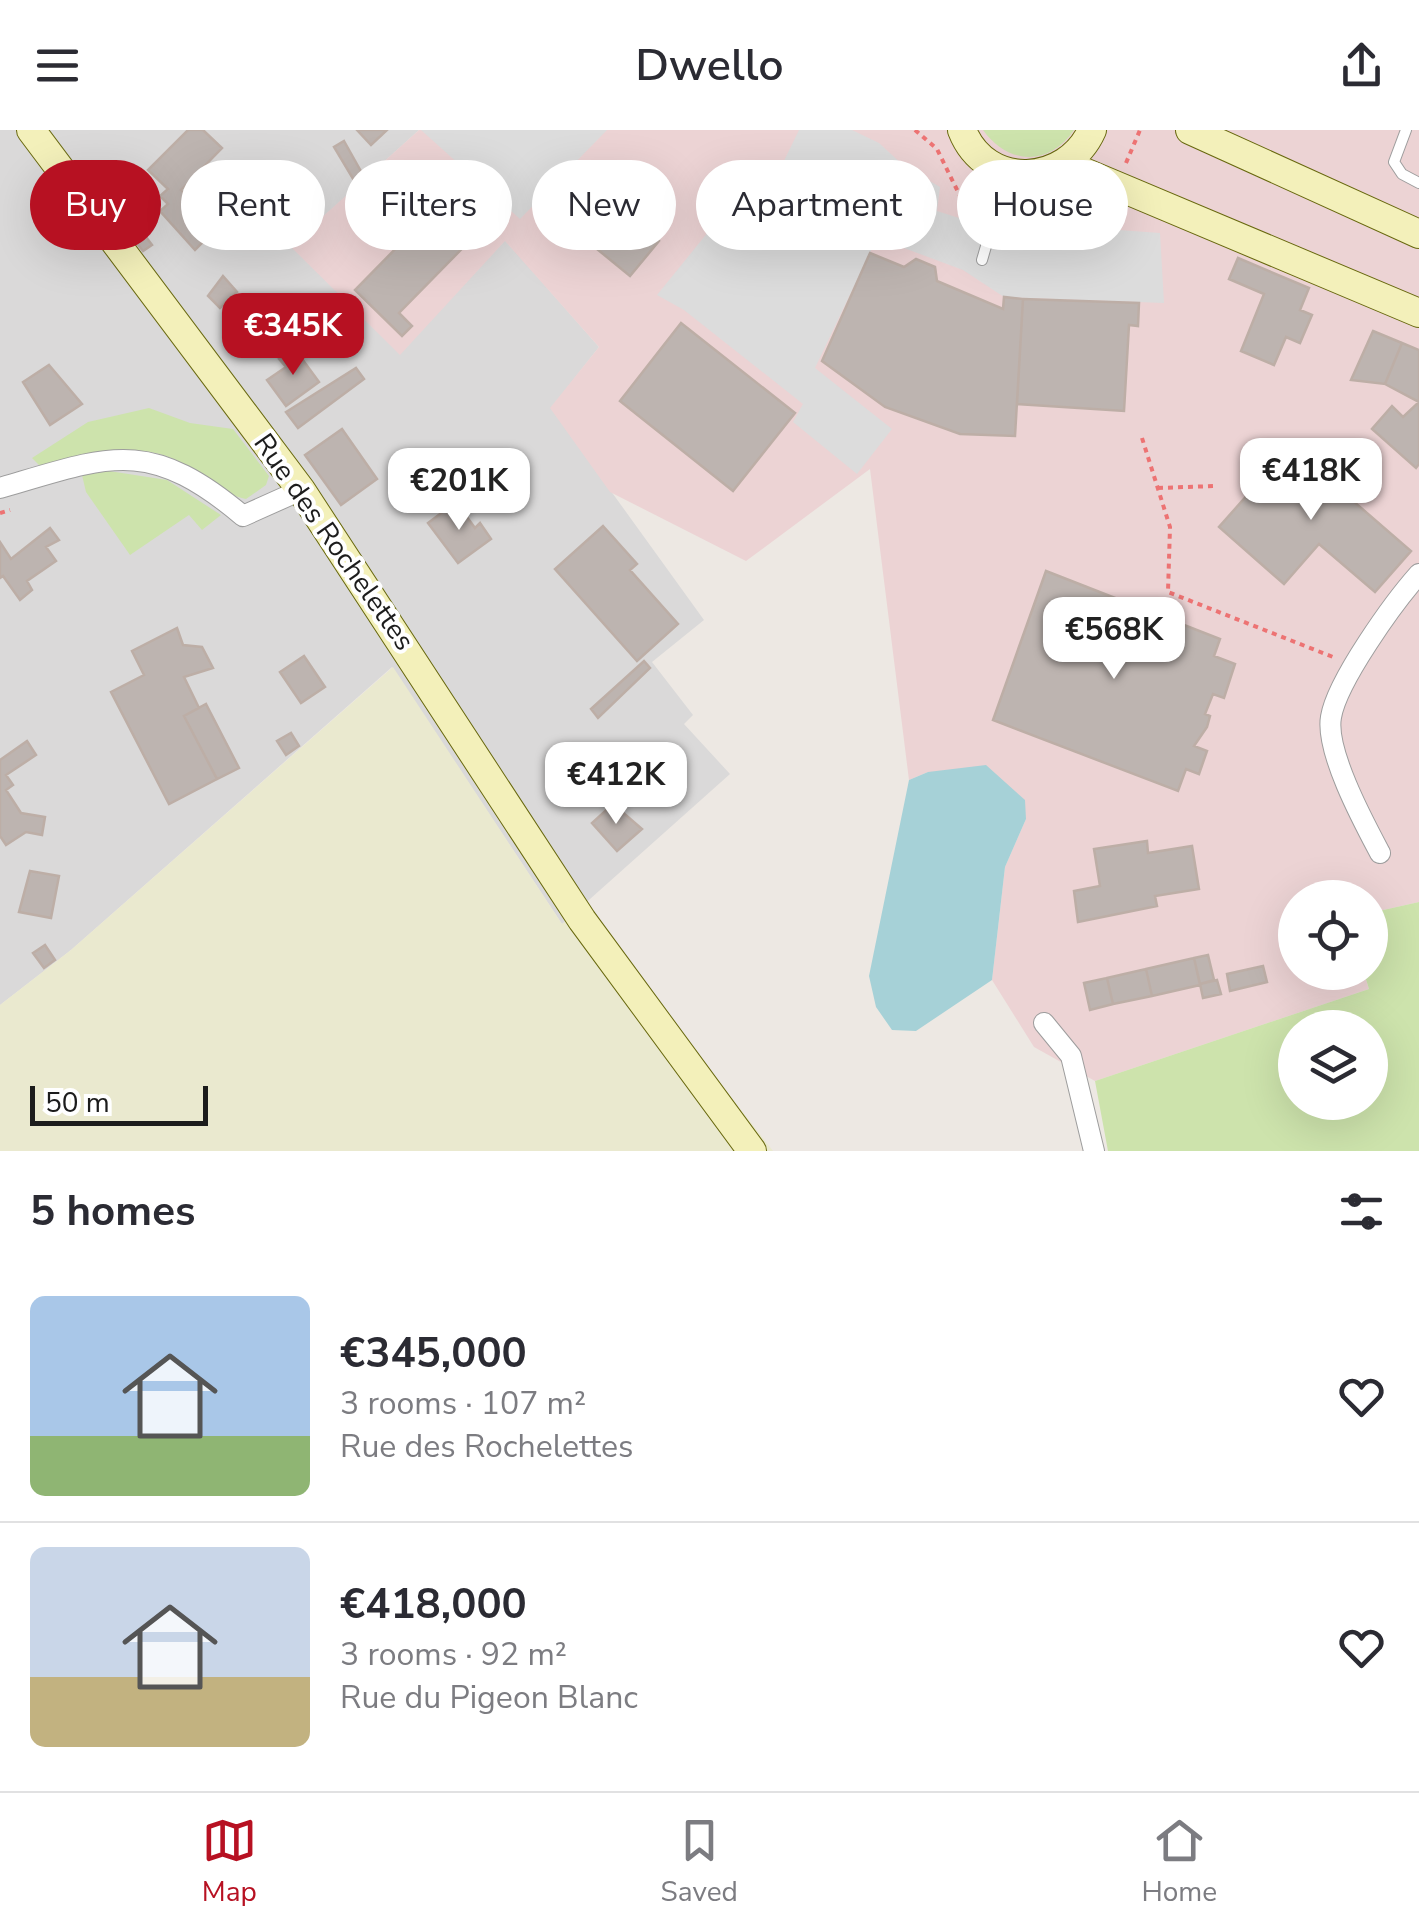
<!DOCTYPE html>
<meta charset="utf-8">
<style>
body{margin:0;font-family:"Nunito Sans",sans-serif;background:#f7f7f7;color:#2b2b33;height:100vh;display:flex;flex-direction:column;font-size:38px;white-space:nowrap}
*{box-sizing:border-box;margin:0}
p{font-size:32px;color:#7c7c81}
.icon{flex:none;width:55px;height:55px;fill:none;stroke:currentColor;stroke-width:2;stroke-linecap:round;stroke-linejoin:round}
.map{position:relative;height:1021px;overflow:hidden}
.panel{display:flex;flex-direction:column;background:#fff;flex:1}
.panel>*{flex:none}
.guide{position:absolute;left:30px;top:30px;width:1360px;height:90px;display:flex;gap:20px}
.buttons{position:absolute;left:1278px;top:750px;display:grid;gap:20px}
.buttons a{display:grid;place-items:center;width:110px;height:110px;border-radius:50%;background:#fff;box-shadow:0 10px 40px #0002;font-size:50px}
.scale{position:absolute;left:30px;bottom:25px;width:178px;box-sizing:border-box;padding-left:10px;border:5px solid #1c1c1c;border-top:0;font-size:28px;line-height:35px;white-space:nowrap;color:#1c1c1c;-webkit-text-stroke:8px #fff;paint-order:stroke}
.price{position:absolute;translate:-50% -85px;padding:0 22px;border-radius:20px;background:#fff;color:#222;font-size:32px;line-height:65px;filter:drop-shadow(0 2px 5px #0008)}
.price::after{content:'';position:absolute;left:50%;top:60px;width:30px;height:22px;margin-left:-15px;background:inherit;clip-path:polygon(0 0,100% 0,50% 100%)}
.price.active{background:#b71122;color:#fff}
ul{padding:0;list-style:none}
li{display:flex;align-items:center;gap:30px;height:250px;padding:0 30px}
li+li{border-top:2px solid #e1e1e2}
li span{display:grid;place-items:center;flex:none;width:280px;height:200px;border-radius:15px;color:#555}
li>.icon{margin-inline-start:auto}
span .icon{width:120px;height:120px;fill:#fffc;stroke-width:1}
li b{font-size:42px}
h2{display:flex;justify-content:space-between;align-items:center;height:120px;padding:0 30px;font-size:42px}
.pill{padding:0 35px;border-radius:45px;background:#fff;box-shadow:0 10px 40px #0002;font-size:35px;line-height:90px}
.pill.active{background:#b71122;color:#fff}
header{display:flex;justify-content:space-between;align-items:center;height:130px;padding:0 30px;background:#fff;font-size:45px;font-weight:600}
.tabs{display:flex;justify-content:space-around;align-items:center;height:140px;border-top:2px solid #e1e1e2;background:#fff;font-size:28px;color:#7c7c81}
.tabs a{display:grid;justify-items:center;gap:5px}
.tabs .active{color:#b71122}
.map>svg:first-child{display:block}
.residential{fill:#dad9d9}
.commercial{fill:#ecd3d4}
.farmland{fill:#eae9cf}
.grass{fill:#cde3ac;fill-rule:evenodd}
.parking{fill:#dcdcdc}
.water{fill:#a6d1d7}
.building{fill:#bdb4b0;stroke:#bdaea6;stroke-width:2.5}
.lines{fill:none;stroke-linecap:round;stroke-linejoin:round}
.lane-casing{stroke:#9d9d9d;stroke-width:12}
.street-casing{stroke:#9d9d9d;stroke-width:22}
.secondary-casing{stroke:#68680e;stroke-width:30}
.path{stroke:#ed7373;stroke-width:4;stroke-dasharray:5 5;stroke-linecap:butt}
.lane{stroke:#fff;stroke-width:10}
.street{stroke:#fff;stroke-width:20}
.secondary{stroke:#f3f0ba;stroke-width:28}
.labels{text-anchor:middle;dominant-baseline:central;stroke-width:8;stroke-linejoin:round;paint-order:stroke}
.street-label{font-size:28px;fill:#1c1c1c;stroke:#fff}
</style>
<header><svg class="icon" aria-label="menu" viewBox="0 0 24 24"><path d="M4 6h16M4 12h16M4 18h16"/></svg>Dwello<svg class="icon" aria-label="share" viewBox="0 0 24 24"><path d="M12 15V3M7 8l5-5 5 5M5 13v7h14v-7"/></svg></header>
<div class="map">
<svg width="1419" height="1021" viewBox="0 0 1419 1021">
<rect width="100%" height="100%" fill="#ede8e3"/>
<path class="residential" d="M0,0H419L291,116L505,110L599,217L551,278L704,490L652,532L693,585L684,594L730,644L562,794L392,537L71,820L0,875Z"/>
<path class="commercial" d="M419,0H1419V772L1370,783V768H1295V842L1364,843L1369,859L1095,951L1034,917L992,850L1005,737L1026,689L928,642L909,650L870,339L746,431L610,362L550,278L599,217L505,111L400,225L290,116Z"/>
<path class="farmland" d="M393,537L562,794L584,777L773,1021H0V875L71,820Z"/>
<path class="grass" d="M983,0H1074C1049,37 1008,35 983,0Z
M149,278L190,293L233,299L269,346L266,355L246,369C223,365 206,346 186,335C140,308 87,324 40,336L32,328L88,292Z
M109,341L167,350L221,385L202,400L189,385L130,425L86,362L82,345Z
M1419,772V1021H1108L1095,951L1369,859L1364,843L1370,842V783ZM1295,898H1370V972H1295Z"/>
<path class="parking" d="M421,0H607L520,89Z
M799,0H852L879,13L904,36L940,57L937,81L959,88L961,79L1008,92L1160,103L1164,173L1004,167L963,140L877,108L815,238L892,299L857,344L793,292L803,274L684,180L657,165L713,96L745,111Z"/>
<path class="water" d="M986,635L1025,670L1026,689L1005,737L992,850L916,901L892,900L876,877L869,846L909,650L928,642Z"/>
<path class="building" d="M188,0H203L222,18L181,60L217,98L195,120L160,81L168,74L160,66L168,59L148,40Z
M357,0H387L371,15Z
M344,11L363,45L355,52L334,17Z
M107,35L127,60L109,77L88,50Z
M460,53L494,86L399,183L412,196L402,206L355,160Z
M608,83L638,107L644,99L659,111L630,146L586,110Z
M137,95L152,115L143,121L128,102Z
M870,123L904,137L916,129L935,137L937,151L1003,179L1004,167L1023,169L1015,306L960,304L885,277L822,231Z
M1238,128L1309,158L1300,180L1312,185L1300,213L1286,207L1274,235L1241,221L1264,164L1229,149Z
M223,146L237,162L220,178L208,166Z
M1023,169L1139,173L1138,196L1129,195L1124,281L1017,274Z
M681,193L795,283L733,361L620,271Z
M1373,201L1402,213L1385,254L1351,250Z
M1402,213L1419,220V272L1385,254Z
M294,218L319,252L286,276L267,250L286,237L279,229Z
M49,235L82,274L50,295L23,252Z
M356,238L364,249L298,298L286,282Z
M1419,272V334L1416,338L1372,299L1392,276L1403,287Z
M342,299L377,349L341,375L305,325Z
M1296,310L1322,333L1323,345L1411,421L1375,462L1319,414L1284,454L1219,397Z
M456,372L475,398L480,393L491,409L458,433L428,393Z
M603,396L637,434L630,440L678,494L637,531L555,439Z
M50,398L59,410L46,417L56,431L27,451L32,460L20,470L3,446L0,448V412L11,429Z
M1046,441L1220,509L1214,526L1235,534L1224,568L1213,564L1205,584L1210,586L1207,597L1194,616L1207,621L1199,644L1186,639L1178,661L993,590Z
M177,498L183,515L202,517L213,538L184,547L199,578L184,586L217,649L169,674L111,562L144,545L132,521Z
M304,526L325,557L301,573L280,542Z
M644,531L650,538L598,588L591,579Z
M206,574L239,638L217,649L184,586Z
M291,603L299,616L286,625L277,611Z
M27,611L36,625L6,645L13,655L6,660L21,683L45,687L42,705L26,702L6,715L0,706V630Z
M588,622L602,637L595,646L578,628Z
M575,624L595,646L578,667L552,638Z
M613,674L642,699L617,721L592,693Z
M1147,711L1148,723L1192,716L1199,759L1155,766L1157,776L1078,792L1074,761L1100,756L1094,719Z
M30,741L59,746L51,788L19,782Z
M45,815L55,830L44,838L33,823Z
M1208,825L1214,850L1200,854L1194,828Z
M1194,828L1200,855L1152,866L1146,839Z
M1263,836L1267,852L1230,861L1227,844Z
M1146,839L1152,866L1113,874L1107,848Z
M1107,848L1113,874L1090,880L1084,853Z
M1217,850L1221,864L1203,868L1200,854Z"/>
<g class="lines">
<defs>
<path id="lane" d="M1406,0L1394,32L1402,44L1419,53
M990,40L996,82
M982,130L996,82L1023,46"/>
<path id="street" d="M0,358C109,326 148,306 243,386L301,360
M1380,723C1364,693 1325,621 1331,587C1337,551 1394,472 1419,444
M1044,893L1071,926L1094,1021"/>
<path id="secondary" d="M31,0L301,360L582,790L752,1021
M962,0C986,61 1067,56 1092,0
M1190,0L1419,104
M1065,34L1419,183"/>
</defs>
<use href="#lane" class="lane-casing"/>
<use href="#street" class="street-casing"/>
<use href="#secondary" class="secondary-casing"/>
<path class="path" d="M915,0L937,19L962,70L978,75
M1126,33L1140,0
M1017,82L1104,85L1107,78
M1142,308L1170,397L1168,462L1333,527
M1158,358L1215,356
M0,383L10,380"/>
<use href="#lane" class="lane"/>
<use href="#street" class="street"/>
<use href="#secondary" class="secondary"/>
</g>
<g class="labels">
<g class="street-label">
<text transform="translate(334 412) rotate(55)">Rue des Rochelettes</text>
</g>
</g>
</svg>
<div class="buttons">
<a><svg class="icon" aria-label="locate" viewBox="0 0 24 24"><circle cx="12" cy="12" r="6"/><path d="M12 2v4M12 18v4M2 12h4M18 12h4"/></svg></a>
<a><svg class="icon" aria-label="layers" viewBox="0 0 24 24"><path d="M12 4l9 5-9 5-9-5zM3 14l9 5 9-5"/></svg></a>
</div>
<div class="scale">50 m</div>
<b class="price active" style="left:293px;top:248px">€345K</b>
<b class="price" style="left:1311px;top:393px">€418K</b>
<b class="price" style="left:459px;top:403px">€201K</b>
<b class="price" style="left:1114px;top:552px">€568K</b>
<b class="price" style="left:616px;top:697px">€412K</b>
<div class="guide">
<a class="pill active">Buy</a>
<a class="pill">Rent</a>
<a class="pill">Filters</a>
<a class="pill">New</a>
<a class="pill">Apartment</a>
<a class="pill">House</a>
</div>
</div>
<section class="panel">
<h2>5 homes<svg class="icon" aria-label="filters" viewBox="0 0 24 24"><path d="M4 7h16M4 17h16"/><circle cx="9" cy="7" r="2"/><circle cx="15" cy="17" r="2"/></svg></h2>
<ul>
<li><span style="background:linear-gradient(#a9c7e8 70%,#8fb573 0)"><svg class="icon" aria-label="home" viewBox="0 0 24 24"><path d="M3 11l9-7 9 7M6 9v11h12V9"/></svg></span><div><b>€345,000</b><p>3 rooms · 107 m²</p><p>Rue des Rochelettes</p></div><svg class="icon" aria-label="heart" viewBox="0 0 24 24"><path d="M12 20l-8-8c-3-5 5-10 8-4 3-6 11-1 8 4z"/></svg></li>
<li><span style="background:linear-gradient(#c9d6e8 65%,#c2b280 0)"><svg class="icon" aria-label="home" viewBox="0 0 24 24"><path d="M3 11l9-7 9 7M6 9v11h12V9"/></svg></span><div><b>€418,000</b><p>3 rooms · 92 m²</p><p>Rue du Pigeon Blanc</p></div><svg class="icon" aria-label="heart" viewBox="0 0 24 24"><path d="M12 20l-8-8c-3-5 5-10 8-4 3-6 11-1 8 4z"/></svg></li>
</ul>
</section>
<nav class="tabs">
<a class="active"><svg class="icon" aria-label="map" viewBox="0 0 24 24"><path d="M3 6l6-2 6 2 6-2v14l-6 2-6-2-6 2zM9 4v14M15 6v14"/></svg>Map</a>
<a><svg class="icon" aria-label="saved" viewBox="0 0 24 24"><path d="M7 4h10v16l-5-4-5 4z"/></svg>Saved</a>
<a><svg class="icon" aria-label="home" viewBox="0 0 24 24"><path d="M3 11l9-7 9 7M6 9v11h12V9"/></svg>Home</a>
</nav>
